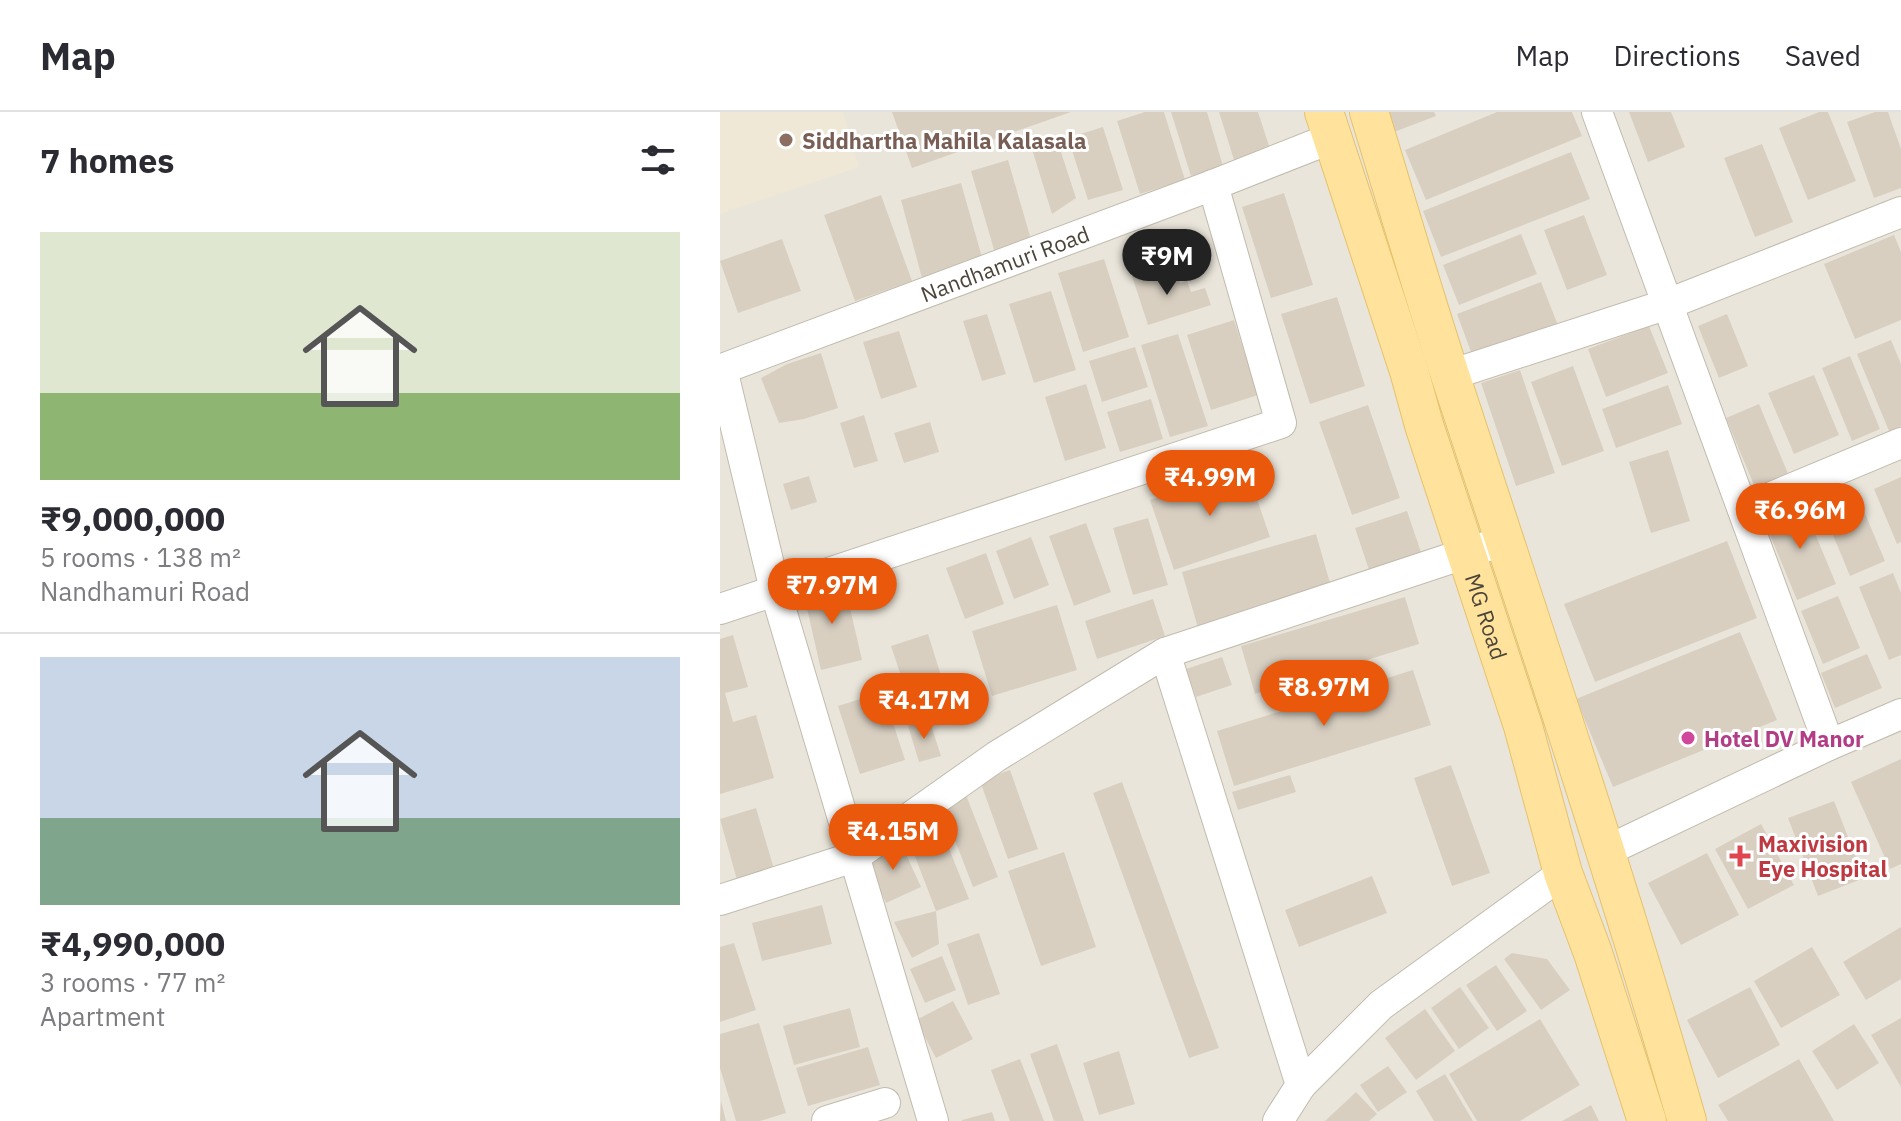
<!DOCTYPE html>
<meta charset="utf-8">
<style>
body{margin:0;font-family:"IBM Plex Sans",sans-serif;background:#f2f2f3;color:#2b2b33;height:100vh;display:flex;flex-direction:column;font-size:30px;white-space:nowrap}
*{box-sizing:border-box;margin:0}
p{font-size:26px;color:#7c7c81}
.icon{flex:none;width:44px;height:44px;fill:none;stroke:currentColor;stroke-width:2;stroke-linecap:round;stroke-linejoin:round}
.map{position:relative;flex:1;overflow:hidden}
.sheet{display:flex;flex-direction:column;background:#fff;width:720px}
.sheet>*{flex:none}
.price{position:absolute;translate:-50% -68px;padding:0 18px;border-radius:28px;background:#ea580c;color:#fff;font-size:26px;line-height:52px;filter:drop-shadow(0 2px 4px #0008)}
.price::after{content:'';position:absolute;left:50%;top:48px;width:24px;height:18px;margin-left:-12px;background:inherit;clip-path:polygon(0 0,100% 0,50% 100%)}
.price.current{background:#222;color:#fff}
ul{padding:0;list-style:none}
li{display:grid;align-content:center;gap:16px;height:424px;padding:0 40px}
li+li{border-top:2px solid #e1e1e2}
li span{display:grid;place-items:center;height:248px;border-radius:0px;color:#555}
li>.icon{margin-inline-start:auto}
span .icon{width:144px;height:144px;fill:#fffc;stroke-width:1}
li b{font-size:34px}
h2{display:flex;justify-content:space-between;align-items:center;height:96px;padding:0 40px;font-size:34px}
header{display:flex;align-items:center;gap:48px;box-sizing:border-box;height:112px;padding:0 40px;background:#fff;border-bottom:2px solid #e1e1e2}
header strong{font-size:38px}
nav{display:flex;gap:44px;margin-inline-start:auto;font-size:28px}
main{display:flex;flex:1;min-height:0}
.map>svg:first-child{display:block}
.residential{fill:#eae5da}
.education{fill:#efe8d6}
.building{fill:#d8cfc1}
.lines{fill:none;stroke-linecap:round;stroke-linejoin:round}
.minor-casing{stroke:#c2bbae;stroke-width:32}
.major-casing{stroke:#e6c16a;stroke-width:40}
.minor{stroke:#fff;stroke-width:30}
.major{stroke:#ffe39c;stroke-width:38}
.education-dot{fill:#8d6e63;stroke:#fff;stroke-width:3}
.hotel-dot{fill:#d1479c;stroke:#fff;stroke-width:3}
.health-dot{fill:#e0444e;stroke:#fff;stroke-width:3}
.labels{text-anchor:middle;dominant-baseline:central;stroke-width:6;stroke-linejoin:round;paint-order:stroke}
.education-label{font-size:22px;font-weight:bold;fill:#785e54;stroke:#fff;text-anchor:start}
.street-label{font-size:22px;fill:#4b4439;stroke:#fff}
.hotel-label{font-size:22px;font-weight:bold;fill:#b23c85;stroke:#fff;text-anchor:start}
.health-label{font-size:22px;font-weight:bold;fill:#be3a42;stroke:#fff;text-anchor:start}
</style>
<header>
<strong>Map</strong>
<nav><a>Map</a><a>Directions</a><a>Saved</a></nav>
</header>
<main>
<section class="sheet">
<h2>7 homes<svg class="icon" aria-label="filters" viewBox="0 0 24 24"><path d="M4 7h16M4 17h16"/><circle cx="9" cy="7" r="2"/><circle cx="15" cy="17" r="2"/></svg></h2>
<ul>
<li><span style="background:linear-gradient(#dfe7d0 65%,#8fb573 0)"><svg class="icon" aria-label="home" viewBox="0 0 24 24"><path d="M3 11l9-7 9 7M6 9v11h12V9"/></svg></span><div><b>₹9,000,000</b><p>5 rooms · 138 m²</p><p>Nandhamuri Road</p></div></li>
<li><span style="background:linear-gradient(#c9d6e8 65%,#7fa58c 0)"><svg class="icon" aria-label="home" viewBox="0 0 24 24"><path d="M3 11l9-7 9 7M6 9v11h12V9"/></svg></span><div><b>₹4,990,000</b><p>3 rooms · 77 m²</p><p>Apartment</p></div></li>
</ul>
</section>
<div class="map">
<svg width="1181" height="1009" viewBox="0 0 1181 1009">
<rect width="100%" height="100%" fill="#f6f3ec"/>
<path class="residential" d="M0,0H1181V1009H0Z"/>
<path class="education" d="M0,0H123L139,55L0,102Z"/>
<path class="building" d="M172,0H351L192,56Z
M425,0H444L465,68L420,82L397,9Z
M451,0H487L503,54L471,64Z
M499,0H538L551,40L515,51Z
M666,0H714L716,4L674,20Z
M777,0H852L862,24L706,88L685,38Z
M909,0H951L965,35L928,50Z
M1099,0H1108L1136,69L1088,88L1059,16Z
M1155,0H1168L1181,37V76L1154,86L1127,10Z
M383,15L403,78L368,88L348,26Z
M338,31L356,86L332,102L311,34Z
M1042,32L1073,110L1035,125L1004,46Z
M851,40L870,87L721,145L703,99Z
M288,48L312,131L275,141L251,59Z
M241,71L263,149L202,166L181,88Z
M564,81L593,173L551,186L522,95Z
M161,83L192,169L135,189L104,103Z
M864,103L887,163L847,178L824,118Z
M801,122L817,162L739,193L723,153Z
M1174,123L1181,140V208L1135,227L1104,152Z
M62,127L81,179L18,201L0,149Z
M384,147L409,225L363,240L338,161Z
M433,157L437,170L458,164L460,171L467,169L471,180L485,176L491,193L428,213L412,164Z
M821,170L839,216L754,248L737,202Z
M331,179L356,258L314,271L289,192Z
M617,185L645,274L590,292L561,202Z
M267,202L286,262L262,269L243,209Z
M1007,202L1028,254L999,266L978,214Z
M514,208L538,283L491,298L467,223Z
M929,214L948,261L886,285L868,237Z
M179,219L197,275L161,287L143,230Z
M458,222L488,314L450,325L421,233Z
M1171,228L1181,252V314L1169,319L1137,242Z
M415,235L428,275L382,290L369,249Z
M101,241L118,296L84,307L59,311L41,266L67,252Z
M1130,244L1160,317L1132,329L1102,256Z
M853,254L884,339L842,354L811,270Z
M800,258L835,361L796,374L761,271Z
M1094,263L1119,323L1074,342L1048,281Z
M366,272L386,336L345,349L325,285Z
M948,273L962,312L896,336L882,297Z
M431,287L443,327L400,340L387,300Z
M1039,292L1069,364L1036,378L1006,306Z
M648,293L680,386L632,403L599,310Z
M144,303L158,349L134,356L120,311Z
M210,310L219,340L184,351L174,321Z
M948,338L970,409L931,421L909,350Z
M526,355L550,425L454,458L430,388Z
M89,364L97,390L71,398L63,372Z
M1181,365V430L1177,432L1154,377Z
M1138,385L1165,449L1130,464L1103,399Z
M1082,390L1116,472L1077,488L1043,406Z
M687,399L704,449L652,467L635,416Z
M428,406L448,473L413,483L393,416Z
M366,411L391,480L354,494L329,424Z
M596,422L612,478L478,516L462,460Z
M311,425L329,473L294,487L276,439Z
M1007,429L1037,506L875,570L844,492Z
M266,441L284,492L245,507L226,456Z
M1173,461L1181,481V543L1169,548L1139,475Z
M124,470L142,548L101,558L83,479Z
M1118,484L1140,536L1103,552L1081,499Z
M685,485L699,532L535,582L521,534Z
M433,487L445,524L377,547L365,509Z
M337,493L357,558L272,584L252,519Z
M1020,520L1057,608L893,675L856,587Z
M208,522L224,573L188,585L171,534Z
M13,523L28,575L5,581L13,610L36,603L54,666L0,682V527Z
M1147,542L1162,576L1115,596L1101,561Z
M502,545L512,573L476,585L466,557Z
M693,558L711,613L514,674L497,619Z
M163,580L185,648L140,662L118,594Z
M209,607L221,644L199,650L188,614Z
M1181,647V752L1170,757L1131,670Z
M731,653L770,761L732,774L694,666Z
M290,658L318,737L288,747L260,669Z
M570,663L576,680L518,698L512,680Z
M402,670L499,936L469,946L373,681Z
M246,683L278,765L253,775L221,692Z
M1114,689L1144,766L1098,784L1068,706Z
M36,696L54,757L17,768L0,707Z
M1041,712L1074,773L1028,797L995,737Z
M221,716L249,787L216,799L219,832L192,846L174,810L216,799L189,729Z
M180,729L201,775L166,791L145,745Z
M344,740L376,835L321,854L288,759Z
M987,741L1019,803L961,833L928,771Z
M652,764L667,801L579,835L565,798Z
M102,793L112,832L42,849L32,811Z
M1181,815V867L1146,888L1123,850Z
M259,821L280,882L248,893L227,832Z
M14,831L36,898L0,910V835Z
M1092,835L1120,883L1061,916L1034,869Z
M792,841L827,847L850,878L821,898L784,847Z
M222,844L236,878L205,891L190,857Z
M776,853L807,899L777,919L746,873Z
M740,875L769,916L739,937L711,896Z
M1030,875L1060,933L998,966L967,908Z
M233,889L253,927L216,946L196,908Z
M130,896L140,935L74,953L63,914Z
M705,897L735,939L696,968L665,926Z
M1181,906V975L1151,923Z
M820,907L860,973L800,1009H757L729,962Z
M39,911L66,1001L40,1009H16L0,956V922Z
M1134,912L1159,951L1117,978L1092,939Z
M337,932L364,1009H334L310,942Z
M148,935L160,973L88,994L76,956Z
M399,939L415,992L379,1003L363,951Z
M300,947L324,1009H290L271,958Z
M1079,947L1114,1009H1008L998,993Z
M668,954L687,980L658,1000L640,973Z
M725,962L753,1009H714L696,979Z
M636,980L657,1002L649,1009H605Z
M1,989L6,1009H0Z
M871,993L879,1009H842Z
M272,1000L275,1009H242V1008Z"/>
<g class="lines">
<defs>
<g id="minor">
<path d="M877,0L1109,633"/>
<path d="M0,257H2L55,478L213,1009"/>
<path id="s1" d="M2,257L493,73L612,26"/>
<path d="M730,263L948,192L1181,100"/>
<path d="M1023,397L1181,331"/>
<path d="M0,497L561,311L493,73"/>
<path d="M445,541L581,973"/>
<path d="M884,740L1109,633L1181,602"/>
<path d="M0,788L134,745L277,644L445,541L765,435"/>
<path d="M107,1009L165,991"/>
<path d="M558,1009L581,973L661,893L843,761"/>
</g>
<g id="major">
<path id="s2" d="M604,0L689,259L704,313L803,614L843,761L873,841L927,1009"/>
<path d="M649,0C676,88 702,178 731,266C812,513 895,759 967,1009"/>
</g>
</defs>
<use href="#minor" class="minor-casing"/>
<use href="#major" class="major-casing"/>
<use href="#minor" class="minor"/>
<use href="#major" class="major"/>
</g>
<circle class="education-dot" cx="66" cy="28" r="8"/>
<circle class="hotel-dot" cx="968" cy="626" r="8"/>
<path class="health-dot" d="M1016 732h8v8h8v8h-8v8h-8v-8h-8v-8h8z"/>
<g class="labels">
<g class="education-label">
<text x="82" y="28">Siddhartha Mahila Kalasala</text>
</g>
<g class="street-label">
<text stroke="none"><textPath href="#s1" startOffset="302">Nandhamuri Road</textPath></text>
<text stroke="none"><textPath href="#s2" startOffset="530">MG Road</textPath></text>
</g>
<g class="hotel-label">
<text x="984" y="626">Hotel DV Manor</text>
</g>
<g class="health-label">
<text x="1038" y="731">Maxivision<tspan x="1038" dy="25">Eye Hospital</tspan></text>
</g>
</g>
</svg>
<b class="price current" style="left:447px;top:185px">₹9M</b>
<b class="price" style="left:490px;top:406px">₹4.99M</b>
<b class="price" style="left:1080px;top:439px">₹6.96M</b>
<b class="price" style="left:112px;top:514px">₹7.97M</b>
<b class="price" style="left:604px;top:616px">₹8.97M</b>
<b class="price" style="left:204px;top:629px">₹4.17M</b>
<b class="price" style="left:173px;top:760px">₹4.15M</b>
</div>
</main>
